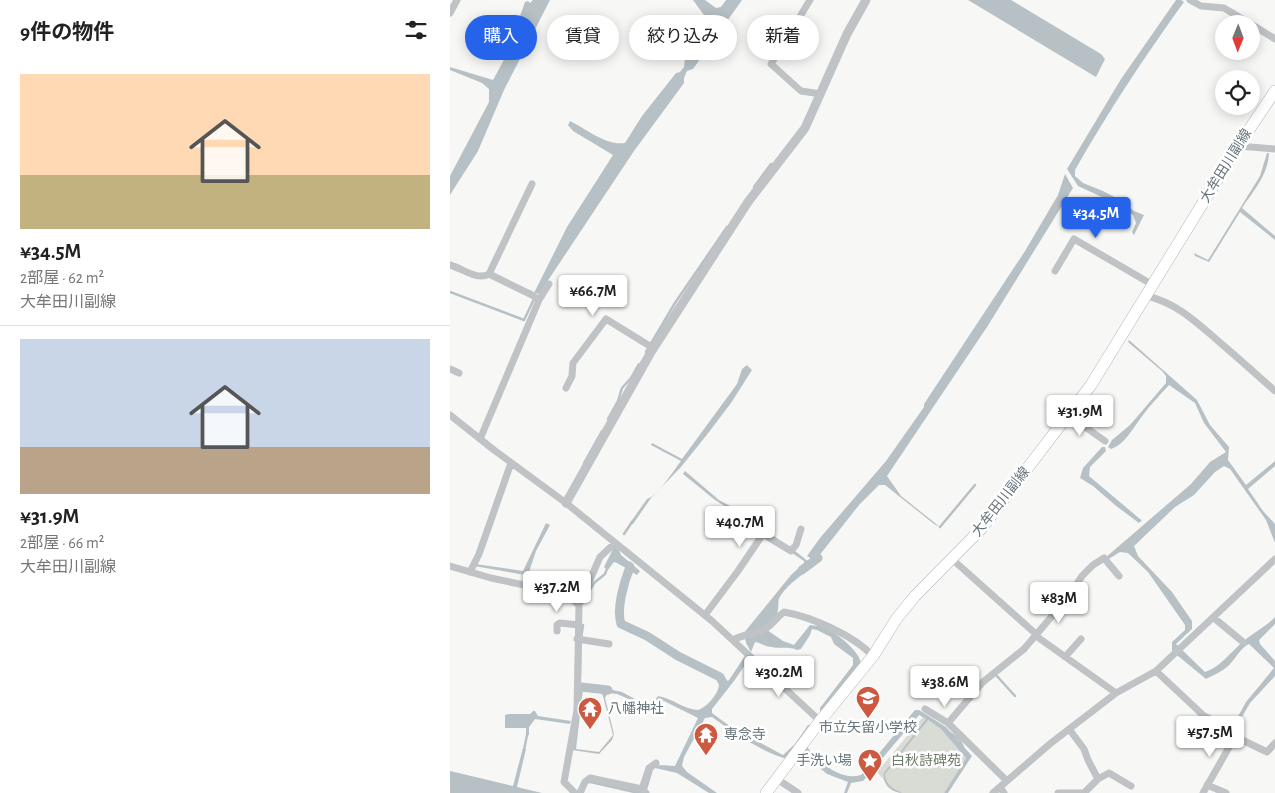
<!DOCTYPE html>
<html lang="ja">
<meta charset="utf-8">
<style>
body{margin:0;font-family:"Alegreya Sans","Noto Sans JP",sans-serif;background:#f6f6f6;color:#222;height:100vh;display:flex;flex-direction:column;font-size:19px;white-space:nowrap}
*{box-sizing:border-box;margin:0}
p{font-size:16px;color:#767676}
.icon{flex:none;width:28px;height:28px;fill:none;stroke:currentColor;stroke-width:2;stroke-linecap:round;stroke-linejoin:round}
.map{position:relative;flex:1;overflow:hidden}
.sheet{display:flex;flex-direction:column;background:#fff;width:450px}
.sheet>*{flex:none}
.hud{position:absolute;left:15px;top:15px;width:475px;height:45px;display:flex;gap:10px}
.needle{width:32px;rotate:181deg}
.tools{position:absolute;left:765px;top:15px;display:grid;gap:10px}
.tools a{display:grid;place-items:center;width:45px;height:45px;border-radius:50%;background:#fff;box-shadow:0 2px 12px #0003;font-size:25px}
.price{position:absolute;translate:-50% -42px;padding:0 11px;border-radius:5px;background:#fff;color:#222;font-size:16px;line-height:32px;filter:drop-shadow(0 1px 2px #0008)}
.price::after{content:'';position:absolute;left:50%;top:30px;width:15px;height:11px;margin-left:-8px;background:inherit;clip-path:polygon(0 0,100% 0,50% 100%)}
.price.on{background:#2563eb;color:#fff}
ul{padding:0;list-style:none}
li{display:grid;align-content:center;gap:10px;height:265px;padding:0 20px}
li+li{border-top:1px solid #e0e0e0}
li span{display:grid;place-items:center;height:155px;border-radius:0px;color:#555}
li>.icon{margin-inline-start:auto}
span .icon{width:90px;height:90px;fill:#fffc;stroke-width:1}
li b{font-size:21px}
h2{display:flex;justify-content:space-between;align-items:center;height:60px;padding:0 20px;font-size:21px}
.chip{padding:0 18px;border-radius:22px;background:#fff;box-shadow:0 2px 12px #0003;font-size:18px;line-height:45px}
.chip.on{background:#2563eb;color:#fff}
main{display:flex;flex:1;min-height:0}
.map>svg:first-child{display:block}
.green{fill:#d8dcd5}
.water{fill:#b7c1c5}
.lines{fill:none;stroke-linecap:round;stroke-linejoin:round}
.stream{stroke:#b7c1c5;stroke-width:2.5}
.canal{stroke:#b7c1c5;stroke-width:9}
.primary-casing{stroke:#b3b7ba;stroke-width:12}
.minor{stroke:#bfc3c6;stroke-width:7}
.tertiary{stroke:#bfc3c6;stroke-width:9}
.primary{stroke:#fff;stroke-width:11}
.labels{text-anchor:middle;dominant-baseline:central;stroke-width:5;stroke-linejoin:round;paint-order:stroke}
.street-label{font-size:14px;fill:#66747c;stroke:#fff}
.poi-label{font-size:14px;fill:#66747c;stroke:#fff;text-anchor:start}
.park-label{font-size:14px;fill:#6d7a69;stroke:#fff}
</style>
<main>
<section class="sheet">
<h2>9件の物件<svg class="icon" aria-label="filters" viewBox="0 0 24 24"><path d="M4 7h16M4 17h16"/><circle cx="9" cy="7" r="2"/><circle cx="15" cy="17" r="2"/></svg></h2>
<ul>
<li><span style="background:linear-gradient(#ffd9b3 65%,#c2b280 0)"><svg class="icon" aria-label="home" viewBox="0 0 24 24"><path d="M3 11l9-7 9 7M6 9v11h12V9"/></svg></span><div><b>¥34.5M</b><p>2部屋 · 62 m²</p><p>大牟田川副線</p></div></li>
<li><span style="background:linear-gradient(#c9d6e8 70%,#b9a48a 0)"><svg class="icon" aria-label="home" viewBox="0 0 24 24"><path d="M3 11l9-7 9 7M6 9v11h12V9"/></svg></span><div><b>¥31.9M</b><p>2部屋 · 66 m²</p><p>大牟田川副線</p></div></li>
</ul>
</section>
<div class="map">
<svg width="825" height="793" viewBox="0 0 825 793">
<rect width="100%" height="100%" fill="#f7f7f5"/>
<path class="green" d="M473,717L493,730L516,758L494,793H453L440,787L427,772Z"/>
<path class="water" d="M83,0H100L54,90L28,151L0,195V176L39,102V89L32,83L0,70V67L43,80L56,56L75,2L78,1L80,3Z
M243,0H255L266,8L271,7L276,0H292L243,69L237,71L234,78V83L184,151L89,294L84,293L117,227L163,155L123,131L118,125L120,121C136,129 157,146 175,143L192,116L226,73L230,72L234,67L235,59L259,22Z
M518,0H561L651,54L655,59L646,77Z
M726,0H731L734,2C695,56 658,112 625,170V176L633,183L653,191L670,200L684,211L694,215L684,235L682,232L686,223L683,215L667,204L628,186L617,169L671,79Z
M817,153H819C818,175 804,190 792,208L825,236V240L790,212L759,262L745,256L744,253L758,260L810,176Z
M615,174L623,188L537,327L437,476L451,496L490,527L484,524L435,485H429L409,505L365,561L357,556L370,538L436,461L474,407V404L575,251L608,195Z
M679,340L747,400L760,425L779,447L778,460L796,485L825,461V466L798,489L813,511L825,524V543L816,520L780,469L774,466L765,472L744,495L725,507L684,546L688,556L722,592L742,621V629L726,644L755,672C772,666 780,652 794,641C804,632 816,627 825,617V624L809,640L810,644L825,661V676L800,703L784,731L781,729L796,702L824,668L799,644C791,647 785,660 777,667C771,672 763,675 756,679L722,651V642L735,630V625L698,572L678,553L670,552L657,560L655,558L741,484L760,462L776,452L754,423L745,403L719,385C710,395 701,404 693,415C684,426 675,445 661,449L658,447L662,440L680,425L716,383V376L712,371L678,342Z
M297,365L302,370L281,403L259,432L231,467L201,498L183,524L180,525V523L197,499C209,495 223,471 231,461L201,445L202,443L232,459L287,384L292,369Z
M652,447H655L656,451L640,467L639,476L690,519L692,520L689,523L665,505L643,486L630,478L633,468Z
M235,471L269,500L291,512L335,544L265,500L233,474Z
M96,523L100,525L86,551L79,572L101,582L75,575L24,566L25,564L73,571Z
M164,547L169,550L171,555L190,571L187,575L182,572L177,577L175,576L176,568L165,562L163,563L158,570L154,567Z
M345,551L364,566C352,575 339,583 331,595C327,600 329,605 328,610C326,625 305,630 293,634L341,575L354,563V561L342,553Z
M360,625C364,626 368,625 372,626C384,631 409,650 411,663C399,680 384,695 372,711H370V708L403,665V658L384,644L381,637L367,630L362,629L360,635L351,649L347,650C340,646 330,649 322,647C316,647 311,643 305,642L301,652L296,643L295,638L303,637L317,630L333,641L344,645Z
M130,642L132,643L131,687L133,689L126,749L149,752L163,735L153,696L148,687L172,692L196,705H201L208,696C222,698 233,709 248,710C259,706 272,690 269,678L271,676L278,681L279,680L295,656L299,659L284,681L262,709V713L281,727L333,755L345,744L358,725H361L337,759C310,751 284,733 262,717L255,718L234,757L232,766L237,772L267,793H259L227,773L205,768L203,770L196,793H183L139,783L140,780L189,791C201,767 197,763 225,766L248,718L212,700H208L201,707H197L167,694L158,693L155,698L164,734L162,740L149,754L122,750Z
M465,710H469L496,727L522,756L498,793H494L516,758L491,729L478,720L435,774C435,785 444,789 453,793C442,793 432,785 434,773L476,719L469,715L413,781L401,783L397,793H394L398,782L377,774L353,754L357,747C370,763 390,781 411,775Z
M83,711H85L88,716L121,721L120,724L85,719L79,727V735H76V728H55V715L59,714H80Z
M73,748L76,749L67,787L92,793H0V771L63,786Z"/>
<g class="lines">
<path class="stream" d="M304,187L321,164
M0,292L74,320L84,299
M196,352L225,303L277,227
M158,419L168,401L172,388L181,378L189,364
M134,463L152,431
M490,527L525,485
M174,534L182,522
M137,595L144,583L155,574L158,566
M131,639L133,625
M546,675L565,696
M500,733L509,739L513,747
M74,750L77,735"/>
<path class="canal" d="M179,566L180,567C174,582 166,609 171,624L197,636L228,656L270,677L274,685
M352,570L368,558
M91,578L101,582L120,593
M131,687L158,690"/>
<defs>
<path id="primary" d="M316,793L370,721L423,656L447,618L465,596L531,529L641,385L788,146L825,91"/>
</defs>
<use href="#primary" class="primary-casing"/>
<path class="minor" d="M360,0L321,64L351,91L371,94
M740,0L751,6L774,8L801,24
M0,13L7,0
M801,24L825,39
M788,146L825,149
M0,265C12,268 27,281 39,274L82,295L89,300
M605,271L624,239L703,285
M39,274L82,184
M697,296C726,303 745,321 767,340C787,357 806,374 825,391
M0,369L9,373
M116,388L122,376L123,363L156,319L203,348
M0,415L44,450L116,503L262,621L370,721
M618,415L655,441
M30,439L89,300L99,284
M502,559L587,635
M0,566L41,578L108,592L116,594L129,605
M20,572L29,554L61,463
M255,615L288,571L313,534L341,551L346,545L351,529
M764,618L793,642
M107,631V625L110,623L129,625
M586,636L666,693
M127,639L159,644
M283,640C293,634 305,635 315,629C322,625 327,617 334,612C362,617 403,635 423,656
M615,657L631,639
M706,671L754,716L776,727L790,739L817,752L825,743
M475,709L498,723L557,781
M498,723L533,682L574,649L619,596L632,576L643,565L654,558L669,576
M619,729L634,749L638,760L648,779
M327,779L348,793
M757,785L776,793
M550,787L554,793
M192,789L199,768L206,763
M125,793L114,782L127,710L129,605L150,557L165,543
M130,793L135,782L140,778L192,789L196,793
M543,793L601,743L666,693L706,671L825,559
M608,793H634L648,779L659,773L681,786
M753,793L786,735"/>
<path class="tertiary" d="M116,503L201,352L298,202L355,128L397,34L416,0"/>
<use href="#primary" class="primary"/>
</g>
<defs>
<symbol id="school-pin" viewBox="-11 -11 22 30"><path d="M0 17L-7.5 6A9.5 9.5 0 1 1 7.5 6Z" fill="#cc5940" stroke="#fff"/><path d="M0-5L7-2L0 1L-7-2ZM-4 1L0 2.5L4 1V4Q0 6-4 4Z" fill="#fff"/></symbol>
<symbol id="temple-pin" viewBox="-11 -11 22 30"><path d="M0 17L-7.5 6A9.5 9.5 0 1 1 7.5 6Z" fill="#cc5940" stroke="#fff"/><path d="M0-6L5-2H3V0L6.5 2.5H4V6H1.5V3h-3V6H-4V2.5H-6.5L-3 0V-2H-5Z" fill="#fff"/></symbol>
<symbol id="sight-pin" viewBox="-11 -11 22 30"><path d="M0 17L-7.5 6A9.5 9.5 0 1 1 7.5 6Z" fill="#cc5940" stroke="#fff"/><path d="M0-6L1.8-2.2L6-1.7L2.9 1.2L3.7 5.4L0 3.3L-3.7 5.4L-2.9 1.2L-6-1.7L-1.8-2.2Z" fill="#fff"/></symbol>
</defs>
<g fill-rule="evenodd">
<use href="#school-pin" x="404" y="684" width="28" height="38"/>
<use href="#temple-pin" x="126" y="695" width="28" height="38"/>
<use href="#temple-pin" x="242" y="721" width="28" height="38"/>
<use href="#sight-pin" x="406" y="747" width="28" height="38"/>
</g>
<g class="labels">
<g class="street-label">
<text transform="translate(776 166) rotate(-58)">大牟田川副線</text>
<text transform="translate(551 502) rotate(-52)">大牟田川副線</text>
</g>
<g class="poi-label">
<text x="158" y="709">八幡神社</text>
<text x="418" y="728" text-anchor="middle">市立矢留小学校</text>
<text x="274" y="735">専念寺</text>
<text x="402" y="761" text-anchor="end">手洗い場</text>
</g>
<g class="park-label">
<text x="476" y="761">白秋詩碑苑</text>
</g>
</g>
</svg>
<div class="tools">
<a><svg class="needle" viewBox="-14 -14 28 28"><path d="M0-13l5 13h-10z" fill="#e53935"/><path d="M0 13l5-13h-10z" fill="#767676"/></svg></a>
<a><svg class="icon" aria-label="locate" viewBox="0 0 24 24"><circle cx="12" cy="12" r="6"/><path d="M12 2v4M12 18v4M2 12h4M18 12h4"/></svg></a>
</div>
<b class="price on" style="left:646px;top:239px">¥34.5M</b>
<b class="price" style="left:143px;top:317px">¥66.7M</b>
<b class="price" style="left:630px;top:437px">¥31.9M</b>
<b class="price" style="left:290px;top:548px">¥40.7M</b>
<b class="price" style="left:107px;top:613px">¥37.2M</b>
<b class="price" style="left:609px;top:624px">¥83M</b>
<b class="price" style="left:329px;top:698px">¥30.2M</b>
<b class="price" style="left:495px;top:708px">¥38.6M</b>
<b class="price" style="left:760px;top:758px">¥57.5M</b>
<div class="hud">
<a class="chip on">購入</a>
<a class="chip">賃貸</a>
<a class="chip">絞り込み</a>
<a class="chip">新着</a>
</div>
</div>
</main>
